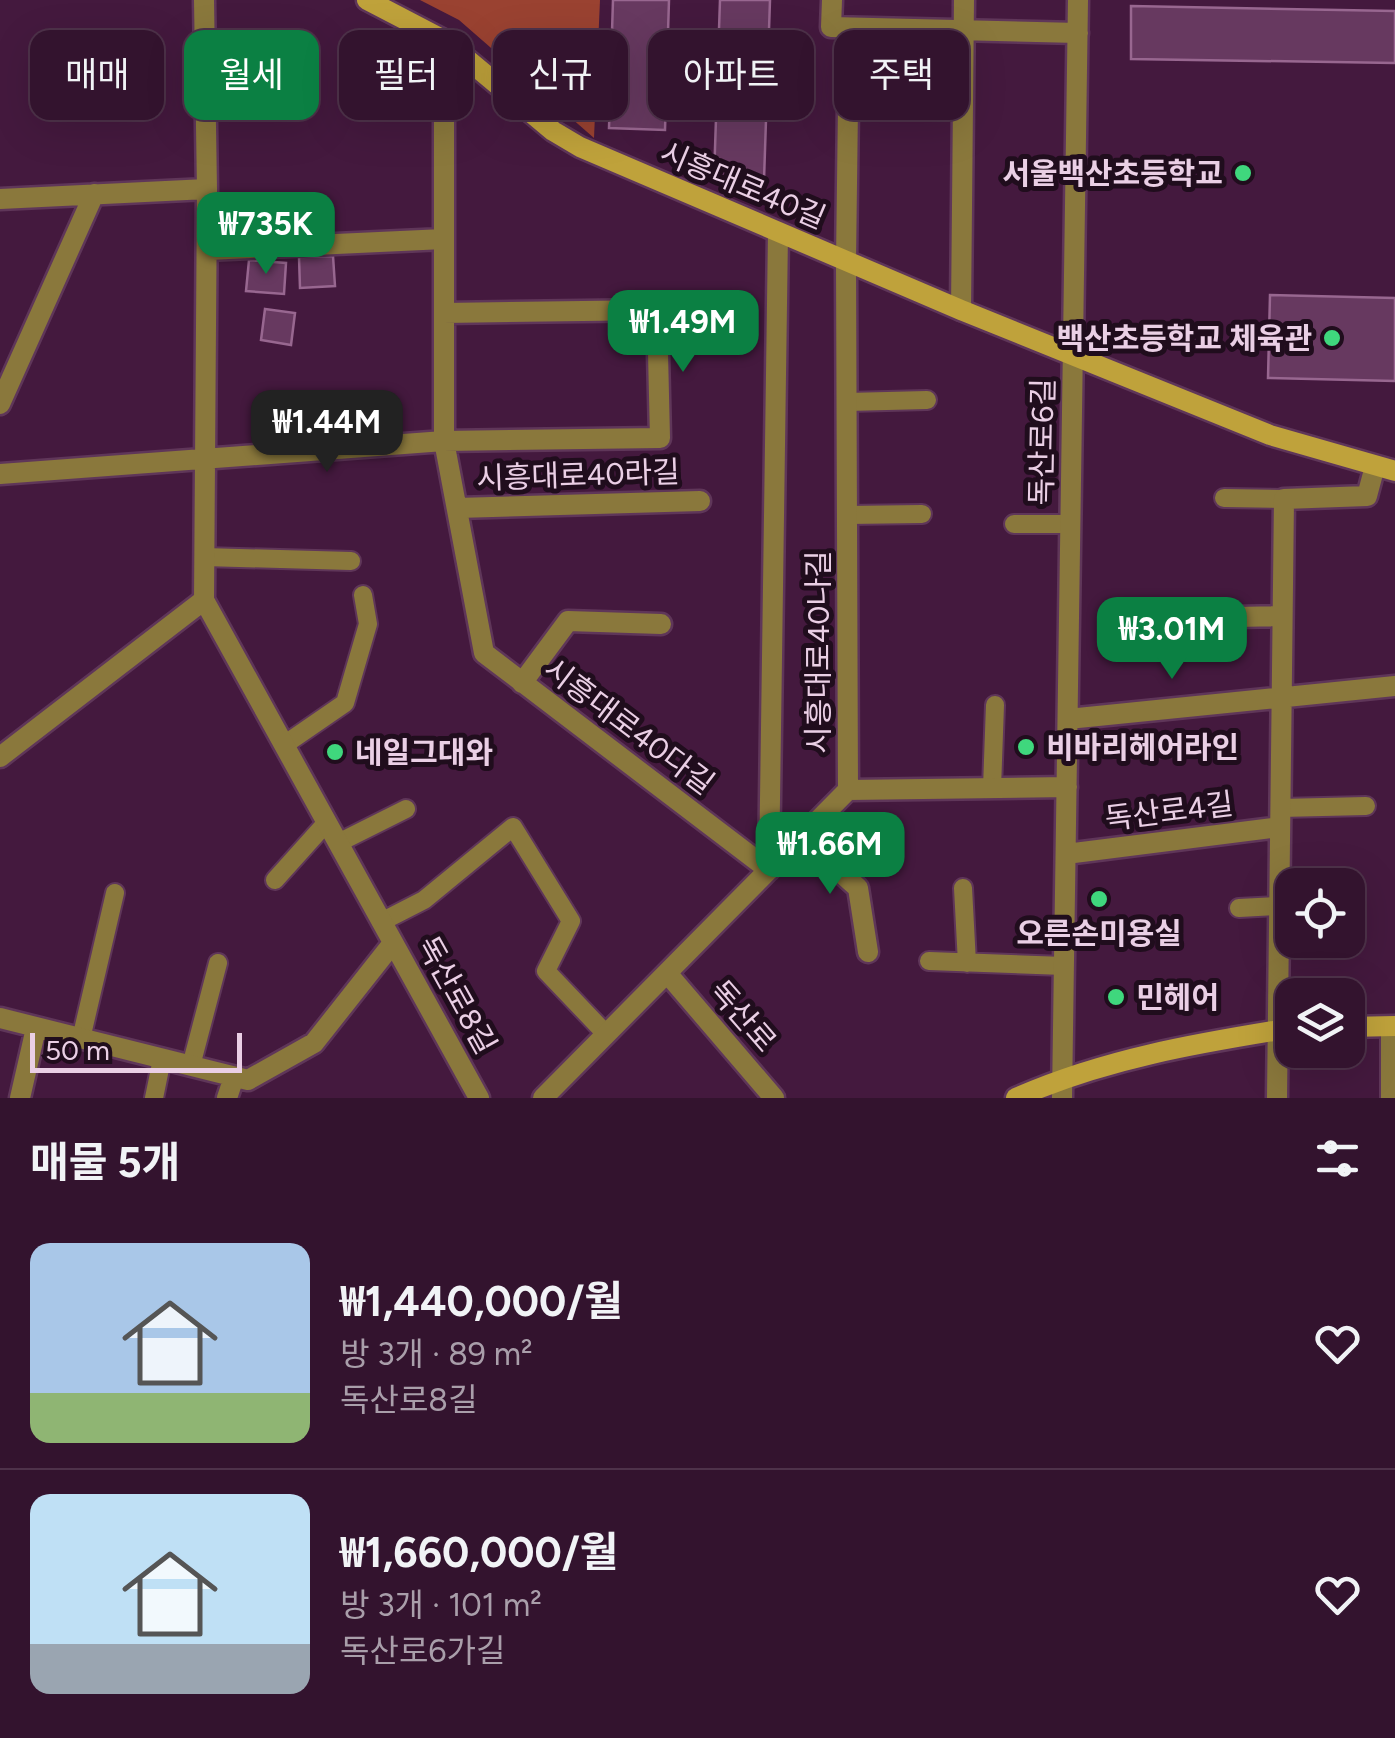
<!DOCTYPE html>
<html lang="ko">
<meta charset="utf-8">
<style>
body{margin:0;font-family:Figtree,"Noto Sans KR",sans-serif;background:#3b1c36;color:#f1f3f6;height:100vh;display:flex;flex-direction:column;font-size:38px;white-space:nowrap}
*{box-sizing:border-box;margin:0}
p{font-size:32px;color:#a99eaa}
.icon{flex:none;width:55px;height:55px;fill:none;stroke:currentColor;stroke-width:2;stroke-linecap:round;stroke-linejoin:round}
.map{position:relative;height:1098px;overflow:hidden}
.side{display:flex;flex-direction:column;background:#33132e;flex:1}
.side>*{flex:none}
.guide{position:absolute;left:30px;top:30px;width:1335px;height:90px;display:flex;gap:20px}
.fabs{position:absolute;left:1275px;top:868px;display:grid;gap:20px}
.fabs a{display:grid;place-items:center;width:90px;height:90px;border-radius:20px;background:#33132e;box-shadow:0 10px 40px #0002,0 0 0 2px #4e324a;font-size:50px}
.scale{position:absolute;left:30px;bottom:25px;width:212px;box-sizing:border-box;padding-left:10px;border:5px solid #eacfe5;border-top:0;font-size:28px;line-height:35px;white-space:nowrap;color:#eacfe5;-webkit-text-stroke:8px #200d1d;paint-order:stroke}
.price{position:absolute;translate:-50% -85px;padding:0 22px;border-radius:20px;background:#0b8043;color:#fff;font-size:32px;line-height:65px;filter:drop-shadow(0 2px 5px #0008)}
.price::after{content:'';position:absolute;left:50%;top:60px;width:30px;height:22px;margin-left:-15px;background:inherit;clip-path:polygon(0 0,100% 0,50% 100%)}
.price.selected{background:#222;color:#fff}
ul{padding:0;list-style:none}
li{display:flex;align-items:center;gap:30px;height:250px;padding:0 30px}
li+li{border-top:2px solid #4e324a}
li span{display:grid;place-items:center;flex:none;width:280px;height:200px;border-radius:20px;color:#555}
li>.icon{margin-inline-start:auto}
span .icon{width:120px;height:120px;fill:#fffc;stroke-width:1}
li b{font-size:42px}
h2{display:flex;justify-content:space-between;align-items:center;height:120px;padding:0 30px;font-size:42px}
.tag{padding:0 35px;border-radius:20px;background:#33132e;box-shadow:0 10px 40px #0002,0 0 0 2px #4e324a;font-size:35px;line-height:90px}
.tag.selected{background:#0b8043;color:#fff}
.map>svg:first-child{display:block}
.forest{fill:#9a4231}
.building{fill:#673960;stroke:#986790;stroke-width:2.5}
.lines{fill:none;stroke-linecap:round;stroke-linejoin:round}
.lane-casing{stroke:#5f3659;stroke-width:22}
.street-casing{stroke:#5f3659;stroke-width:25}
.secondary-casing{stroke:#5f3659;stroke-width:25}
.lane{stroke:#8a783c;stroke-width:18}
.street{stroke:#8a783c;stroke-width:20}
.secondary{stroke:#bfa23b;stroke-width:20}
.poi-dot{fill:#3fd77d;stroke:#200d1d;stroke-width:4}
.labels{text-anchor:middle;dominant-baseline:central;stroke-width:10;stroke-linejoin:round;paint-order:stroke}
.poi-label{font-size:30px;font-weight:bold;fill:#eacfe5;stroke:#200d1d;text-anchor:start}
.street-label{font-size:30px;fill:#eacfe5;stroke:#200d1d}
</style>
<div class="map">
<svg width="1395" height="1098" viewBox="0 0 1395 1098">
<rect width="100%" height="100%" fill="#44193e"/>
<path class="forest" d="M420,0H600L594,138L459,20Z"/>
<path class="building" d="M613,0H669L665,130L609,128Z
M720,0H770L764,180L714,178Z
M1131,6L1395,11V63L1131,59Z
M333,256L335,286L300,288L299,257Z
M249,260L286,263L284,294L246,291Z
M1270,295L1395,298V381L1268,378Z
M265,309L295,313L291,345L261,340Z"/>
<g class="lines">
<defs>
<path id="lane" d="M847,402L927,400
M1224,498L1284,499
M847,515L922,514
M1014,524H1070
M204,557L351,561
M284,745L345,703L368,624L363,595
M992,788L995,705
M1280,808L1366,806
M338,843L406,809
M275,880L327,822
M963,888L967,963
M1239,908L1279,906
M381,922L424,900L513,827L571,921L546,971L606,1034
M929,961L1064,966
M81,1039L115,893
M191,1066L218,963
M154,1098L162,1059
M1390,1098V1026"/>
<path id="street" d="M204,0L207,189L204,600L479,1098
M832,0L831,27L1078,33
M444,40V441L484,653L769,870
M0,199L207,189
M207,250L444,239
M961,310L964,0
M0,404L94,194
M0,474L444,441L660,438L657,310L444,313
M457,508L700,501
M1190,618L1282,616
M522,683L568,621L661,624
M1068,719L1395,686
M0,757L204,600
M848,790L846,261L849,28
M801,837L858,888L868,952
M1066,854L1280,827
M769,870L778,233
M667,973L774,1098
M0,1018L248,1080L314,1043L393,943
M20,1098L36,1028
M227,1098L234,1077
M543,1098L848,790L1067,787
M1062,1098L1078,0
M1277,1098L1284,499L1367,496L1375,466"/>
<path id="secondary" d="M367,0L444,40L553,131L580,147L961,310L1270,435L1395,471
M1348,1027L1395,1026
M1016,1098C1104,1059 1198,1043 1292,1028"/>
</defs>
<use href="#lane" class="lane-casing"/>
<use href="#street" class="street-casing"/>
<use href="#secondary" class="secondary-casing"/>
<use href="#lane" class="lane"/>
<use href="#street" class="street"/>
<use href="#secondary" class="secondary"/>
</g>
<g class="poi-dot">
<circle cx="1243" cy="173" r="10"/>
<circle cx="1332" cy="338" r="10"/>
<circle cx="1026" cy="747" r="10"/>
<circle cx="335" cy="752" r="10"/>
<circle cx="1099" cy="899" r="10"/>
<circle cx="1116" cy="997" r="10"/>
</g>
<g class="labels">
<g class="poi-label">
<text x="1223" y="173" text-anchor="end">서울백산초등학교</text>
<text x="1312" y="338" text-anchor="end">백산초등학교 체육관</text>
<text x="1046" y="747">비바리헤어라인</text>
<text x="355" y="752">네일그대와</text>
<text x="1099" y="933" text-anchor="middle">오른손미용실</text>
<text x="1136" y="997">민헤어</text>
</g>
<g class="street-label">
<text transform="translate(743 185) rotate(23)">시흥대로40길</text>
<text transform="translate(1042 442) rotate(-89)">독산로6길</text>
<text transform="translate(578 475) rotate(-2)">시흥대로40라길</text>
<text transform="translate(818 652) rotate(-90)">시흥대로40나길</text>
<text transform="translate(629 726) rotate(37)">시흥대로40다길</text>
<text transform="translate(1169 811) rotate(-7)">독산로4길</text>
<text transform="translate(457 995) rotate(61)">독산로8길</text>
<text transform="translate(743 1016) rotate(49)">독산로</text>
</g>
</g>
</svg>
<div class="fabs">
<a><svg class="icon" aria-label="locate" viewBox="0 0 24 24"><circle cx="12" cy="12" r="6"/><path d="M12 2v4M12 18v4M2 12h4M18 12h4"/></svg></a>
<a><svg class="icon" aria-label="layers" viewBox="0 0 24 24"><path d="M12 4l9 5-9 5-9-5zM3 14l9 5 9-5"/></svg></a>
</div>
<div class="scale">50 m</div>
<b class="price" style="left:266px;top:277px">₩735K</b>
<b class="price" style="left:683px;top:375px">₩1.49M</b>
<b class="price selected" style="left:327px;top:475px">₩1.44M</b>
<b class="price" style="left:1172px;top:682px">₩3.01M</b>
<b class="price" style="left:830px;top:897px">₩1.66M</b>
<div class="guide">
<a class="tag">매매</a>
<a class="tag selected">월세</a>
<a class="tag">필터</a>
<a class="tag">신규</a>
<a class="tag">아파트</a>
<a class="tag">주택</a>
</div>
</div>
<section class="side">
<h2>매물 5개<svg class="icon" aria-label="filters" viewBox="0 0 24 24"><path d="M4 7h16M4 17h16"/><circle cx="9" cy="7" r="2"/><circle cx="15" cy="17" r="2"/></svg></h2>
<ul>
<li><span style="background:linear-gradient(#a9c7e8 75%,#8fb573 0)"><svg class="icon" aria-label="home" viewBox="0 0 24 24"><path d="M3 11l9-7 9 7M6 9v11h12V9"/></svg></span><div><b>₩1,440,000/월</b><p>방 3개 · 89 m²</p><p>독산로8길</p></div><svg class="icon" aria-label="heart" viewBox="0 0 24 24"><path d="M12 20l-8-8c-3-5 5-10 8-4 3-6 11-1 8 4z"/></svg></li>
<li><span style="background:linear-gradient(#bfe0f5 75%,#9aa5b1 0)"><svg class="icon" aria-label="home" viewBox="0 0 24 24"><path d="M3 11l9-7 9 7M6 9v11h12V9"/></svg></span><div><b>₩1,660,000/월</b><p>방 3개 · 101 m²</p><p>독산로6가길</p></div><svg class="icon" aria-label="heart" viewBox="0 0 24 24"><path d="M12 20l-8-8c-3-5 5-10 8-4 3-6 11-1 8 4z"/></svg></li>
</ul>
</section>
